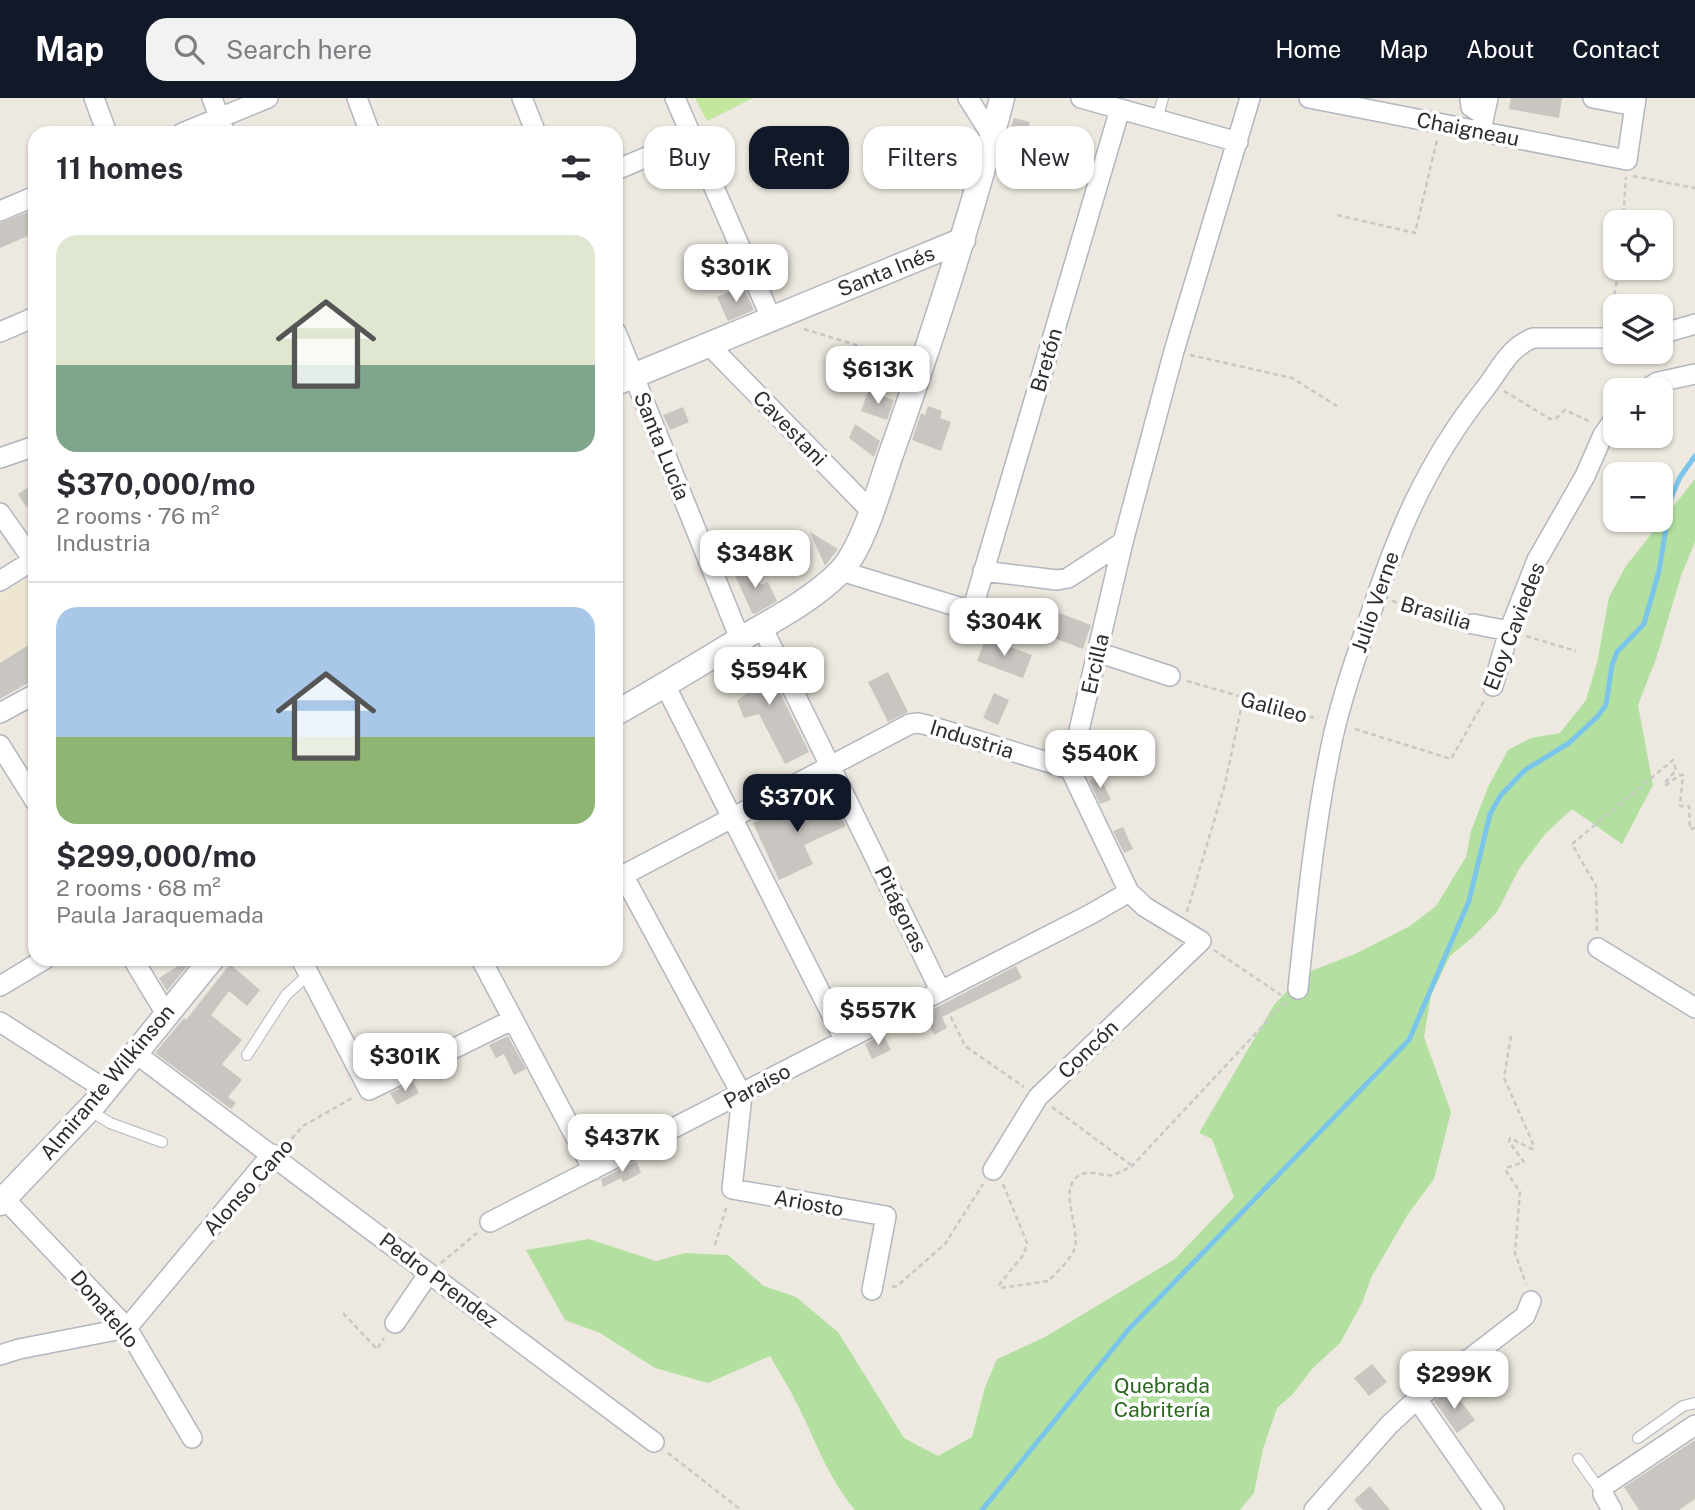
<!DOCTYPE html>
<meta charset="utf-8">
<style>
body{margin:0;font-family:"Public Sans",sans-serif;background:#f2f2f3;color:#2b2b33;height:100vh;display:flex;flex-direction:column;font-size:26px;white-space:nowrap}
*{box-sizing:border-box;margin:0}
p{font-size:23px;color:#7c7c81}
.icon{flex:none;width:38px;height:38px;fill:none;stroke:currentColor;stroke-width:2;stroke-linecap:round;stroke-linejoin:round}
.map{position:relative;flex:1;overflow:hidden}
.drawer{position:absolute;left:28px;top:28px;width:595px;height:840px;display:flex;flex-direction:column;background:#fff;border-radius:21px;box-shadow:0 2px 5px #0004}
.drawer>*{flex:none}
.banner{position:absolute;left:644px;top:28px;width:665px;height:63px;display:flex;gap:14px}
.tools{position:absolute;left:1603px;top:112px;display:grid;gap:14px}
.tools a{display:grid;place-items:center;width:70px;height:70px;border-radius:14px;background:#fff;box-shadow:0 2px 5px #0004;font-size:35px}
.price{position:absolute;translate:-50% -60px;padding:0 16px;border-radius:14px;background:#fff;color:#222;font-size:23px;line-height:46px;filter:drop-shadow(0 2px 4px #0008)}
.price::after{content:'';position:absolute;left:50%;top:42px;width:21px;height:16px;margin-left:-10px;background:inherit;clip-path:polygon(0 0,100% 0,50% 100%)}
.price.active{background:#111827;color:#fff}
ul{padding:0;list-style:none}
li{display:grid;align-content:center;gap:14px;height:371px;padding:0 28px}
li+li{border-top:2px solid #e1e1e2}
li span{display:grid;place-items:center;height:217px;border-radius:21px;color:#555}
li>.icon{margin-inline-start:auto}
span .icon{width:126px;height:126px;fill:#fffc;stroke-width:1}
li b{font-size:30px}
h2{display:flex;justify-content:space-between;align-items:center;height:84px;padding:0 28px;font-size:30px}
.pill{padding:0 24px;border-radius:21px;background:#fff;box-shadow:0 2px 5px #0004;font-size:24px;line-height:63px}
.pill.active{background:#111827;color:#fff}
header{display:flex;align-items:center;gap:42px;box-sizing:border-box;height:98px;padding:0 35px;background:#111827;color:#fff}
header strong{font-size:33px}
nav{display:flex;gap:38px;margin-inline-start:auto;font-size:24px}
.search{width:490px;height:63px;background:#f2f2f3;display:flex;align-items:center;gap:18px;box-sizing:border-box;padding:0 24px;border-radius:21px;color:#7c7c81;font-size:26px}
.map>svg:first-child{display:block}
.education{fill:#eee6d1}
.green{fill:#b3e0a0}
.pitch{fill:#c3e79d}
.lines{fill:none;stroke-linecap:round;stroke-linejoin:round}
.stream{stroke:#7ac5e9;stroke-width:5}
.building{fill:#c9c5c0}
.service-casing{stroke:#b4b6bf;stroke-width:12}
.minor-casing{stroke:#b4b6bf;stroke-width:22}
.tertiary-casing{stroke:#b4b6bf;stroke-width:27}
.path{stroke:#c8c8c8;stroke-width:2.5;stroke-dasharray:5 3.5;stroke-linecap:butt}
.service{stroke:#fff;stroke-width:10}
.minor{stroke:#fff;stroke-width:19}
.tertiary{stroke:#fff;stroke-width:24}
.labels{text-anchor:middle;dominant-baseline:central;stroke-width:7;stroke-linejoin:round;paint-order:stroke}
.street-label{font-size:21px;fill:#2d2d2d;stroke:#fff}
.park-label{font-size:21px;fill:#2a681f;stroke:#fff}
</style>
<header>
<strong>Map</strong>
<div class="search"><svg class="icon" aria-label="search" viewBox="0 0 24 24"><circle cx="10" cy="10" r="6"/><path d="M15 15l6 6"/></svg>Search here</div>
<nav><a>Home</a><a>Map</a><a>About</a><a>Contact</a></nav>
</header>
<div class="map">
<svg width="1695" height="1412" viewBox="0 0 1695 1412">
<rect width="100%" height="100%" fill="#ede9e0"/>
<path class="education" d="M25,482L35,484V543L0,565V497Z"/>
<path class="green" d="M1695,381V444L1682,475L1656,561L1638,607L1653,687L1622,746L1572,711L1545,736L1519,771L1497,814L1474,838L1450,858L1431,897L1424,939L1451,1014L1434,1081L1408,1116L1372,1178L1362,1205L1340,1245L1312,1271L1292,1297L1277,1310L1263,1351L1254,1395L1240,1412H855C828,1380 816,1343 797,1306C789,1289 779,1274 770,1258L708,1285L655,1270L600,1235L565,1222L526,1152L589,1141L656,1163L685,1155L728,1157L764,1188L796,1199L838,1234L904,1340L938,1358L972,1339L985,1289L997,1261L1045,1239L1175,1161L1234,1099L1212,1041L1199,1035L1274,907L1303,876L1355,856L1410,828L1436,808L1466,759L1471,733L1488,689L1508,652L1531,640L1560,635L1586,602L1597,565L1609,499L1626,468Z"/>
<path class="pitch" d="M695,0H753L707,23Z"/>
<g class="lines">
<path class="stream" d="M982,1412L1129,1231L1409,942L1469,803L1490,716L1501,697L1525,672L1569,645L1597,619L1606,607L1612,567L1617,554L1644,526L1659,473L1671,400L1680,379L1695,358"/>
</g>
<path class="building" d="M1511,0H1562L1559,20L1509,11Z
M1014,20L1030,24L1026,38L1059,47L1055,60L1006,46Z
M35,111V135L0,150V125Z
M743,188L754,212L728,223L717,199Z
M868,293L894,302L887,322L861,313Z
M928,308L942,313L940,320L951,324L941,353L912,342L921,315L925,317Z
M683,309L689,324L670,332L663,317Z
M855,326L880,343L874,359L849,340Z
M35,385V403L26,409L18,396Z
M810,434L838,451L825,468Z
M752,466L761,487L768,484L777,503L755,516L752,515L734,475Z
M1046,510L1091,527L1083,551L1038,534Z
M986,540L1032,557L1023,580L977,563Z
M35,543V581L0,601V565Z
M759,552L809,654L785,666L759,616L744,620L737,603L748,594L733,565Z
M888,574L908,614L888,624L868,584Z
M994,595L1009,602L998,627L983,620Z
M1100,678L1111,702L1100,706L1089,683Z
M832,699L846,728L804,747L813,766L779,782L753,725L792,707L796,715Z
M1123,729L1133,751L1124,755L1113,733Z
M189,861H193L167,893L159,880Z
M230,866L260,892L247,908L229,893L211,917L242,942L222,966L242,982L228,999L236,1005L231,1011L155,955L184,920L186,922Z
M1016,868L1022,880L942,919L947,930L934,937L924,916Z
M883,936L891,952L872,961L865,946Z
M508,938L526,971L514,977L504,956L496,960L489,947Z
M413,984L419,995L397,1007L390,995Z
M636,1063L641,1075L623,1084L621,1080L603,1089L601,1081Z
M1372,1266L1387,1284L1369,1298L1354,1280Z
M1451,1290L1475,1322L1457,1335L1434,1303Z
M1695,1342V1401L1679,1412H1639L1624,1389Z
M1370,1388L1390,1412H1363L1354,1402Z"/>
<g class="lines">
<defs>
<path id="service" d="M1157,21L1163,0
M247,957L286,897L309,876
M89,1012L110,1025L162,1044
M1638,1340L1683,1308L1695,1305
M1578,1361L1602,1395"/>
<path id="minor" d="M94,0L107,35
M212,0L225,35
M357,0L370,35
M522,0L536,35
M675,0L771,220
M968,0L992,38
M1081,0L1238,44
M1309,0L1627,62L1636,0
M1470,0L1471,9L1484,17
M1593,0L1635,8
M1481,32L1488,0
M182,35L268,0
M616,72L694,39
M0,113L35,98
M0,234L35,219
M616,234L740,541
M1661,236L1695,226
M709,247L871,413
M1644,292L1658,284L1695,276
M0,360L35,348
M0,415L35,465
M841,473L972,513L1120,11
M983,473L1057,482L1068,480L1123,444
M0,483L35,461
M1473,526L1509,533
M762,529L940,892
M1097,554L1170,578
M665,587L844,941
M1493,588L1509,533L1537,462L1585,378L1603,337L1615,320
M0,615L35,596
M0,647L35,703
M623,777L742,997L732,1091L886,1118L872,1192
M616,781L910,626L918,625L927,627L1070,671
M1598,850L1695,910
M133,861L166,916
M301,861L369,992L512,922
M481,861L593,1072
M0,888L45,861
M1298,891C1307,806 1315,722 1333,639C1341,603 1353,567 1365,533C1394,443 1424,367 1484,292C1500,272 1508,250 1533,240H1615
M0,924L106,992
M135,955L654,1344
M993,1072L1038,999L1201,843L1145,809L1129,794L1070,671L1123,444L1174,253L1250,0
M0,1096L127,1230L192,1340
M490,1124L1091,816L1129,794
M395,1225L429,1175
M0,1257L19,1251L127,1230L272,1056
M1417,1301L1494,1412
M1314,1412L1389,1327L1417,1301L1525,1218L1531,1203
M1612,1412L1603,1396L1604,1388L1695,1327"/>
<path id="tertiary" d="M616,285L963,142
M616,615C657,592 698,567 739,542C773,522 811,503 840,474C863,450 879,391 890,359C932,240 971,121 1002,0
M0,1105L95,1005L212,861"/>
</defs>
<use href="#service" class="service-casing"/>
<use href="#minor" class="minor-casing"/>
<use href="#tertiary" class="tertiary-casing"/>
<path class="path" d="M1633,78L1695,90
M1337,117L1415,135L1437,42
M1623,124L1626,79
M1610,222L1619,170
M804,231L901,261
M1190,257L1292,280L1337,308
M1504,293L1550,321H1555L1565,312L1591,324
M1392,503L1456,522
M1526,538L1576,553
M1187,583L1318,621
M1355,631L1451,661L1484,603
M1187,814L1225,686L1243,601
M1597,833L1596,788L1572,746L1673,662L1676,672L1664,686L1666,687L1680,677H1683L1680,708H1689L1690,731L1695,730
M1214,852L1281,897
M947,911L965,948L1024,989
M1511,938L1504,980L1534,1048L1532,1051L1510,1040L1509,1044L1524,1064L1506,1070V1073L1520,1094L1515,1155L1526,1186
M1052,1009L1131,1067
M286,1047L303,1028L354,999
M1003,1086L1027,1145L1024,1156L999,1187L1000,1190L1048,1183C1057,1175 1072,1160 1075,1149C1080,1129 1057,1089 1080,1077C1091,1071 1102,1079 1112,1077C1119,1075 1126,1071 1132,1068L1286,903
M715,1147L727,1107
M441,1165L477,1135
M892,1189L897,1188L945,1146L983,1086
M343,1215L377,1251L384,1240
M668,1355L741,1412"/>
<use href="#service" class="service"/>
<use href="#minor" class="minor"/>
<use href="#tertiary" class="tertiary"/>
</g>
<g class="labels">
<g class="street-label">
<text transform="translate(1468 31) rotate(11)">Chaigneau</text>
<text transform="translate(886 173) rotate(-22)">Santa Inés</text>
<text transform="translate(1046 262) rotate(-74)">Bretón</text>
<text transform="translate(790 330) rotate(46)">Cavestani</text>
<text transform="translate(662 348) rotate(68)">Santa Lucía</text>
<text transform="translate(1375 504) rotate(-71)">Julio Verne</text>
<text transform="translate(1436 515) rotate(16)">Brasilia</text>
<text transform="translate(1514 528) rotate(-69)">Eloy Caviedes</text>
<text transform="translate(1095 566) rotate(-77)">Ercilla</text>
<text transform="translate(1274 609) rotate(15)">Galileo</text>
<text transform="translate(972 641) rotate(17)">Industria</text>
<text transform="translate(901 811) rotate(64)">Pitágoras</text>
<text transform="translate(1088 951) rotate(-44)">Concón</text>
<text transform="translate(107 984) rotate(-50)">Almirante Wilkinson</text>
<text transform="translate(757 988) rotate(-28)">Paraíso</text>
<text transform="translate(248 1089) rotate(-48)">Alonso Cano</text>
<text transform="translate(809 1105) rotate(10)">Ariosto</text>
<text transform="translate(439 1182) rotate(37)">Pedro Prendez</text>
<text transform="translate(105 1211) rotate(50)">Donatello</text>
</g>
<g class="park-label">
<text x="1162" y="1287">Quebrada<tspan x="1162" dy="24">Cabritería</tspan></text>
</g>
</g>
</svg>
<div class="tools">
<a><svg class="icon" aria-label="locate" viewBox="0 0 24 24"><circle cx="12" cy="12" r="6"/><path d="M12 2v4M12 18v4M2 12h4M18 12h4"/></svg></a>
<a><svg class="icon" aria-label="layers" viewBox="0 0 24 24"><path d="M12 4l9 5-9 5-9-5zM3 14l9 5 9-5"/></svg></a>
<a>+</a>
<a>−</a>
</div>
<b class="price" style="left:736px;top:206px">$301K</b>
<b class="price" style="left:878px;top:308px">$613K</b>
<b class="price" style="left:755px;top:492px">$348K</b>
<b class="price" style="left:1004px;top:560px">$304K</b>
<b class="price" style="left:769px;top:609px">$594K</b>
<b class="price" style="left:1100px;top:692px">$540K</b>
<b class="price active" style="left:797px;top:736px">$370K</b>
<b class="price" style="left:878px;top:949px">$557K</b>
<b class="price" style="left:405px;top:995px">$301K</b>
<b class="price" style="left:622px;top:1076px">$437K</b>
<b class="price" style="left:1454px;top:1313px">$299K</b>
<div class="banner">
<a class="pill">Buy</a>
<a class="pill active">Rent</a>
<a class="pill">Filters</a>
<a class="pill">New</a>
</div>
<section class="drawer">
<h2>11 homes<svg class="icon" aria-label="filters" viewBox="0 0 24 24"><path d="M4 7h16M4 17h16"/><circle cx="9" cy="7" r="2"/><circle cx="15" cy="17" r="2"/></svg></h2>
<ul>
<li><span style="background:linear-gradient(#dfe7d0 60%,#7fa58c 0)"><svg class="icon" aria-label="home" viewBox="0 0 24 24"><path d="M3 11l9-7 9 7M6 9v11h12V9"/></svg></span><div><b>$370,000/mo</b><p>2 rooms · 76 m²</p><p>Industria</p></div></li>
<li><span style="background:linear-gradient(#a9c7e8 60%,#8fb573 0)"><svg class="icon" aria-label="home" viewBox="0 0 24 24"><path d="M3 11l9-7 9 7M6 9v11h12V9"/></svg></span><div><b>$299,000/mo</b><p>2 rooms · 68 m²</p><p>Paula Jaraquemada</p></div></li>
</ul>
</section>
</div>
